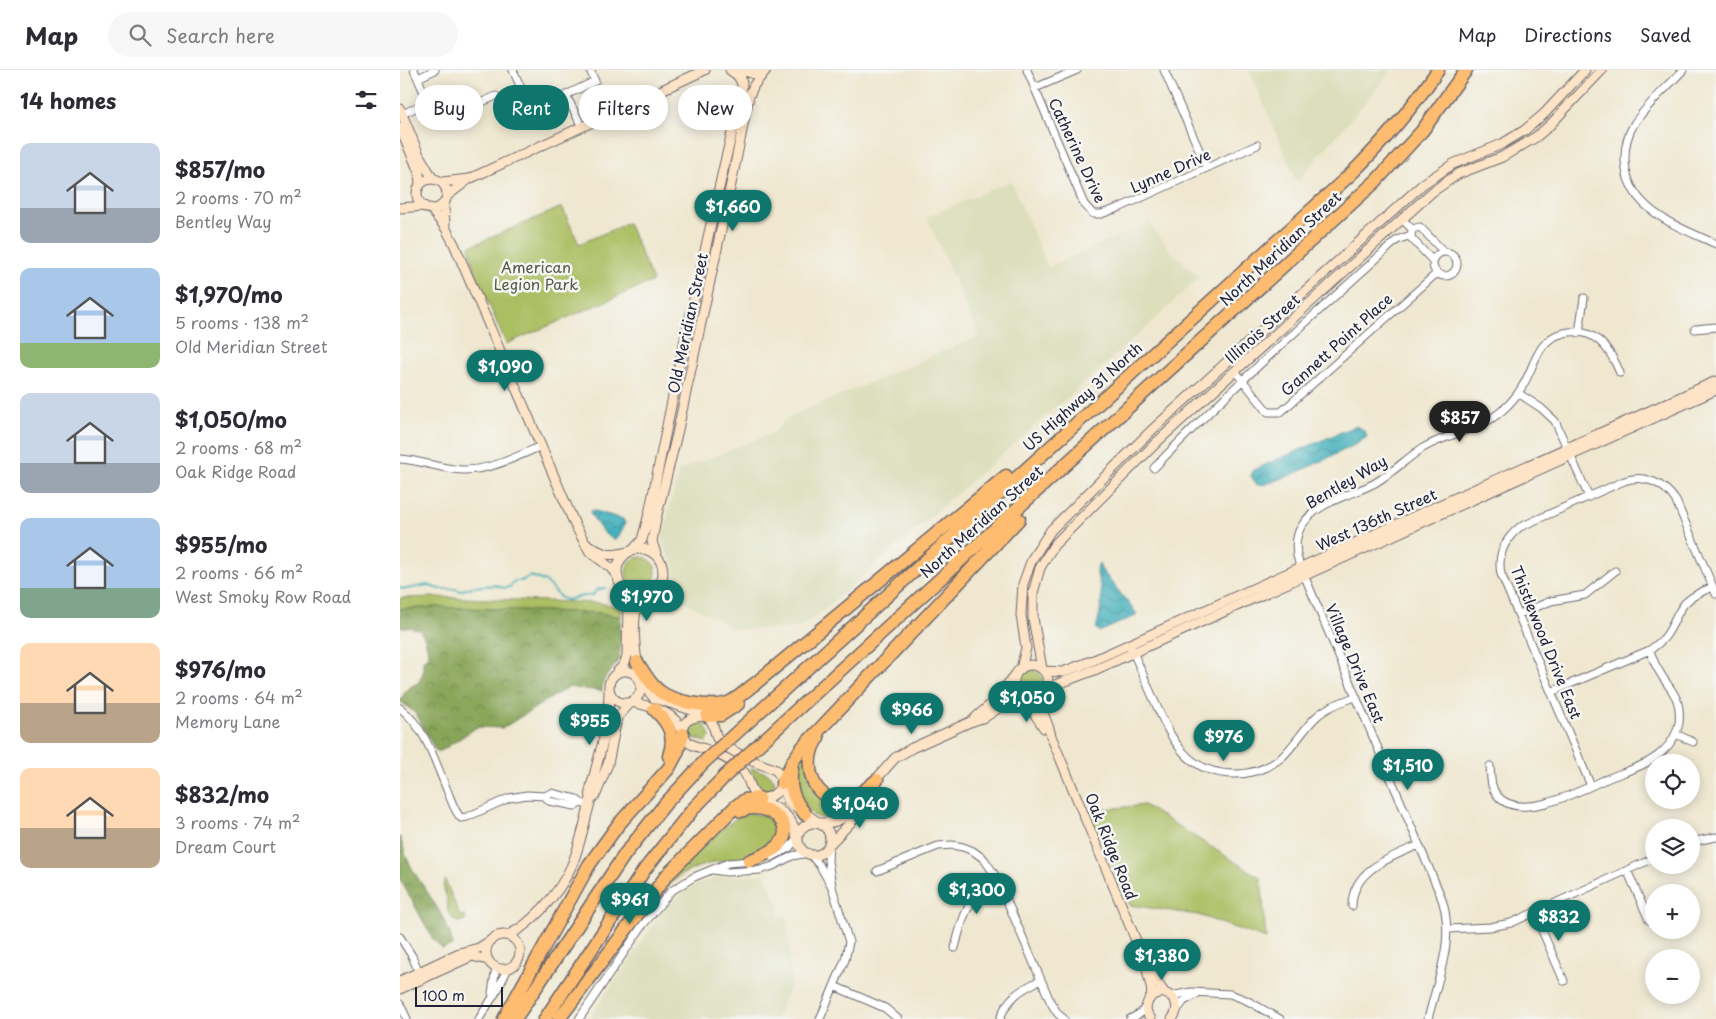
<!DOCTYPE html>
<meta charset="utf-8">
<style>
body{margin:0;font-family:"Playpen Sans",sans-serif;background:#f7f7f7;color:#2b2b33;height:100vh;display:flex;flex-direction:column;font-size:19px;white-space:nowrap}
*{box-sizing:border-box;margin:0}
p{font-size:16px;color:#7c7c81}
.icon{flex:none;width:28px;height:28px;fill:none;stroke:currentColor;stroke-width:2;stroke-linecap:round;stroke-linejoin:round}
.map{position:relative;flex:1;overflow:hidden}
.side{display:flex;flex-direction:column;background:#fff;width:400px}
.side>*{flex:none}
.guide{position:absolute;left:15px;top:15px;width:475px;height:45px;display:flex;gap:10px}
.controls{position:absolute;left:1245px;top:684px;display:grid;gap:10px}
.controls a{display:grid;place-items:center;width:55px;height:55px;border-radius:50%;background:#fff;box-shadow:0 2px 12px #0003;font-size:25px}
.scale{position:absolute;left:15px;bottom:12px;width:88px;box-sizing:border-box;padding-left:5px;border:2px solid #22223b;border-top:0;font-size:14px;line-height:18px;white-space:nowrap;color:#22223b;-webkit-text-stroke:4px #f6f6f2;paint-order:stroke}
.price{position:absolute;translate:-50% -42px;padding:0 11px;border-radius:18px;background:#0f766e;color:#fff;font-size:16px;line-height:32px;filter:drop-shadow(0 1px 2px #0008)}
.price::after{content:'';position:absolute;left:50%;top:30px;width:15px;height:11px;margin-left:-8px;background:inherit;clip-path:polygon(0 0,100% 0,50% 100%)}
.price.active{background:#222;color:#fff}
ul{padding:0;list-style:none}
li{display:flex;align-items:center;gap:15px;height:125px;padding:0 20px}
li span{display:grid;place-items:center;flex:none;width:140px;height:100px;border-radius:10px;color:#555}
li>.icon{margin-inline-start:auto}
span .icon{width:60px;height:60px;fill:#fffc;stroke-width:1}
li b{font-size:21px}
h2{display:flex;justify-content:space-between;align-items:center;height:60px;padding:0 20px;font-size:21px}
.pill{padding:0 18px;border-radius:22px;background:#fff;box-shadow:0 2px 12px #0003;font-size:18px;line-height:45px}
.pill.active{background:#0f766e;color:#fff}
header{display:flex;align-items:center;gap:30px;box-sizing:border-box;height:70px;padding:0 25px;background:#fff;border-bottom:1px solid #e1e1e2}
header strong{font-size:24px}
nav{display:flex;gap:28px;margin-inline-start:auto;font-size:18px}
.search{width:350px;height:45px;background:#f7f7f7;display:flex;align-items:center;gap:12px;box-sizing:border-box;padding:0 18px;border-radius:28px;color:#7c7c81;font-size:19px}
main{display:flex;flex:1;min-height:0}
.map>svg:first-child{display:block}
.built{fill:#dcdebc}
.green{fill:#abbe62;stroke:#66704e}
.forest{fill:url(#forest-crowns);stroke:#55644a}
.water{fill:url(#water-waves);stroke:#30687a}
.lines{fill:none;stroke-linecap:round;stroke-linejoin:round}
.stream{stroke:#3eaeb9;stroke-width:2}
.street-casing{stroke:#6a676f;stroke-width:9}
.secondary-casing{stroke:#6a676f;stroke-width:11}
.highway-casing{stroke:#6a676f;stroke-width:15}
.street{stroke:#fff;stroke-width:7}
.secondary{stroke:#fee4c6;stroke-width:9}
.highway{stroke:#fdbc70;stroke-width:12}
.highway-bridge-casing{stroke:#6a676f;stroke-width:15;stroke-linecap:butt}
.highway-bridge{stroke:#fdbc70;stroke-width:12}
.labels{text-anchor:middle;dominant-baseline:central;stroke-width:5;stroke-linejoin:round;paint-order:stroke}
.street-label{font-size:15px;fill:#22223b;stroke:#f6f6f2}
.park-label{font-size:15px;fill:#525949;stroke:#f6f6f2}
</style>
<header>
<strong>Map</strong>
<div class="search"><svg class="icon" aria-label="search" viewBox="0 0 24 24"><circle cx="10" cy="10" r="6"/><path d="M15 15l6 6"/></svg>Search here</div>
<nav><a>Map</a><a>Directions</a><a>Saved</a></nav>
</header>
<main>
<section class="side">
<h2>14 homes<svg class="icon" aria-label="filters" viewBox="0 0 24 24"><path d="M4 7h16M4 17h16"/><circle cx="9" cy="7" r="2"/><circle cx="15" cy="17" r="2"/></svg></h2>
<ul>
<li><span style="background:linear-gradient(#c9d6e8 65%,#9aa5b1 0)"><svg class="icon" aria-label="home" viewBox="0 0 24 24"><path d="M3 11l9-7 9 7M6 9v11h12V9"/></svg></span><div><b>$857/mo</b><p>2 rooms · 70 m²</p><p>Bentley Way</p></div></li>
<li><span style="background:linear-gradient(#a9c7e8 75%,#8fb573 0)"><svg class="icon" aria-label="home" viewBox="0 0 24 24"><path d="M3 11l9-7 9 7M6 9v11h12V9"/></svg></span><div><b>$1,970/mo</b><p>5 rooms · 138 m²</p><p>Old Meridian Street</p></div></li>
<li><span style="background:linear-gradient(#c9d6e8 70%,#9aa5b1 0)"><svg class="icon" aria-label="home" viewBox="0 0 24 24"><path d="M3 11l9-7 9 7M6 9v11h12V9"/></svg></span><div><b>$1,050/mo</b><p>2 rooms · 68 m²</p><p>Oak Ridge Road</p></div></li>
<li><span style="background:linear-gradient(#a9c7e8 70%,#7fa58c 0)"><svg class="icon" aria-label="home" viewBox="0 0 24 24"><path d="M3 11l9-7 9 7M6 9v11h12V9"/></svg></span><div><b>$955/mo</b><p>2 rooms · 66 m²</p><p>West Smoky Row Road</p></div></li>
<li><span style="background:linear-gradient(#ffd9b3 60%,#b9a48a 0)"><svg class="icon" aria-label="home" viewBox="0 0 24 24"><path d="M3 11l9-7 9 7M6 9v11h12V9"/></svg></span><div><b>$976/mo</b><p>2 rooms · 64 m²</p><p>Memory Lane</p></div></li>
<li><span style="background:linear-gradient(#ffd9b3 60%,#b9a48a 0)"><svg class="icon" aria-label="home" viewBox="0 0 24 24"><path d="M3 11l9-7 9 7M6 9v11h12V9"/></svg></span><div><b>$832/mo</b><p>3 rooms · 74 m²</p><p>Dream Court</p></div></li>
</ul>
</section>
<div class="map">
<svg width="1316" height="949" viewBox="0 0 1316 949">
<defs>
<pattern id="forest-crowns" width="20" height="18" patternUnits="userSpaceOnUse" patternTransform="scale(1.25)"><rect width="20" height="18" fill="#88a558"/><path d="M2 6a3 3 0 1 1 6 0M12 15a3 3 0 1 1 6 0" fill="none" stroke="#6f864a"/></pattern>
<pattern id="water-waves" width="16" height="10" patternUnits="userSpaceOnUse" patternTransform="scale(1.25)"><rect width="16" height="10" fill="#3eaeb9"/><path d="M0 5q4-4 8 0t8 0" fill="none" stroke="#348d98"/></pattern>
</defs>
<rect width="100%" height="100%" fill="#f6f6f2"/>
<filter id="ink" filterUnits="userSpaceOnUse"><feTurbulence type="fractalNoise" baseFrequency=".02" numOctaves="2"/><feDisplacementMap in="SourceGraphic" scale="10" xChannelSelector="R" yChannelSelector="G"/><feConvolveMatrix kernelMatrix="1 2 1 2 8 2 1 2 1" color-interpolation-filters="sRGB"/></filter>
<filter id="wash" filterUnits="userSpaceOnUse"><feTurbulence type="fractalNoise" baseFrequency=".0096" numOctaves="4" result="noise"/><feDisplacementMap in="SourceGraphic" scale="20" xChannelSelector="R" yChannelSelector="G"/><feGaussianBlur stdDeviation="1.12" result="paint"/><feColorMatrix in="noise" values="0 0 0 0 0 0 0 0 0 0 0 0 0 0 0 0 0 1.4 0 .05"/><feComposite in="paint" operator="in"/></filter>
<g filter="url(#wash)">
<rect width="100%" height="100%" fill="#efe7cf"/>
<path class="built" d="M849,0H991L985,9L897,112Z
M611,111L648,197L749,153L771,182L800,207L717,284L414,548L398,558L334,559L277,527L274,494L264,478L263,469L278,401L374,362L387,348L579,266L527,147Z
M365,805L379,836V847L388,848L391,913L376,949H189L268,833L283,821L299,813L320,807Z"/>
<path class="green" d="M162,137L179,174L228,153L253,211L106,274L74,199L69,177Z
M226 502a15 15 0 1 1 30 0a15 15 0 1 1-30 0Z
M35,527L200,533L222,538L221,547L199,543L36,537L0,539V528Z
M619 612a12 12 0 1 1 24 0a12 12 0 1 1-24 0Z
M304,652L310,667L306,672L294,668L289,661C291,653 297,653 304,652Z
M408,680L409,709L452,734L436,748H421L413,745L398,729L395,696Z
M352,698L369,704L375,711L373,717L369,720L361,719L351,700Z
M744,735L861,808L866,869L798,845L730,835L687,741Z
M343,743C357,744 371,744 377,758L375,768L377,770L375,773L351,786L315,792L298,797L283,804L263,819C285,790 314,765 343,743Z
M45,810L60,846L64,845L66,850L58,852L54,850L48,842L47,829L43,816Z"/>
<path class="forest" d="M36,537L199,543L221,547C219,560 222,574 219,587C216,600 201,605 202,621L168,617L103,658L77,657L41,681H36L16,644L0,631L7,619L19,612L23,603V590L29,586L25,569L20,560L9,557H0V539Z
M0,767C3,777 7,790 13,800C27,824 47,846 53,875L42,879L33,869L0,809Z"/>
<path class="water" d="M955,356C961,357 966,361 967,367L957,374C939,382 873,417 857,415L851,406L853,400Z
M192,440L223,449L225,453L219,467L215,469C203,467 197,453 190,443Z
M699,493L701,499L737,544L731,548L699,562L696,558C699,548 702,534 701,523C701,512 693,503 699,493Z"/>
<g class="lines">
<path class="stream" d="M0,518L7,519L27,515L39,519H56L60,521L72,517L95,515L104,518L110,517L114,511H121L131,506L146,512L161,528L167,530L183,526H189L193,525L196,520L205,518"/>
</g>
</g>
<g filter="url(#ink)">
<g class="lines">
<defs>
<path id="street" d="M14,0L37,52L96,26
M113,0L131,41L166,25L182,57
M627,0L684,134L693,144H701L721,137L857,75
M764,0L807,98
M1283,0C1267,18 1247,34 1234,54C1228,64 1225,77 1225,87C1224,139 1277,156 1316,174
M18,8L35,0
M635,18L677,0
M166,25L195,11L190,0
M2,44L29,32
M1002,149L1012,159L1011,168L1033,191
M1012,159L1020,157L1043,181
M1033 194a12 12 0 1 1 24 0a12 12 0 1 1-24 0Z
M1295,259L1316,257
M1179,263L1184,228
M835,301L868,342H881L1037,203
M1118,323L1141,338L1155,351L1189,427
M0,389C18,390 35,397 53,399C83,404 114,388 141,376
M754,398C830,318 915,245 997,170L1011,165
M1119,544L1151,531L1185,525L1215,501
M730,575C738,593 746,612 754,630C771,668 786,704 835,704C851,704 868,698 881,688C894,676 903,660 915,648C926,637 942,632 955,627
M1151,622L1250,580C1256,575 1263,571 1267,564C1274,554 1277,542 1285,533C1293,525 1303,521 1313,517
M0,638C25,657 35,691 47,720C51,729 54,741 61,748L67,747L109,728L127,725L145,726L151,723L176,729L181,733L189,735
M1276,664L1293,672
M1090,696C1091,706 1090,717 1097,725C1118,753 1180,721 1204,710C1223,702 1247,696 1262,682C1271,674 1277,664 1279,653C1282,626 1270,621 1259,601C1255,595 1252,587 1250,580
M1191,716L1101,504C1097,484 1105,469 1120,457L1224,411C1245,404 1264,413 1276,431L1316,524
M145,726L149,731L175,736L181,733
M1291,772L1316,767
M429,776L428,791L432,816
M409,783L420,796L432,817L449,872L445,890L420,949
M372,787L389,778L397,768
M313,800L327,802L360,800L373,796L392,786L408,783
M1227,800L1249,850
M477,801L538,776L552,775L563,777L573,781L584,789L597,808L651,933L658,944L664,949
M952,836C952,800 991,787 1019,775
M1134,842L1164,911
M1048,859L1090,857L1111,853L1254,788
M0,867L12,886L21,907
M555,878C562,848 568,825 597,808
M434,916L485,938L498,949
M92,923L96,897
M771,926L791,922L830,924L846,930L880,949
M0,934L7,949
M777,940L784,931L797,924
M79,949L98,919L108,898
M179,949L242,856L271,821L294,807L328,793L352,791
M600,949C607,928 621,919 641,910
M730,949L741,943L746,936
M1028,949C1038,907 1057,866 1040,824L899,493C895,482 895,467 901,457C916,431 951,426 975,413C992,403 1005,390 1021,379C1039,368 1058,364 1077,356C1095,349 1112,334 1122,317C1135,297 1136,269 1164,263C1194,256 1210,278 1220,303"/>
<path id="secondary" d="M330,0L338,6L342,13
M342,0L354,4L366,0
M0,39L19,85L33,109
M0,57L19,102L20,114
M17 124a15 15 0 1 1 30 0a15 15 0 1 1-30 0Z
M42,112L69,109
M47,126L69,109L305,0
M44,133L45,157
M0,138L24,136
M30,138L45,157L54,174L175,455L190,482L211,498L218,507
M188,475C204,485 209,487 227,482
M217 502a23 23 0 1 1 46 0a23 23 0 1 1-46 0Z
M232,481L242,470L249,444L280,292L324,96L340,29L342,17L340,0
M257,486L252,472L256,449L277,364L334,100L349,26L354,15L366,0
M614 612a17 17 0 1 1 34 0a17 17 0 1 1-34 0Z
M238,597C235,582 232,553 237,538C239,532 245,527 249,523
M621,599L626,578L621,545L623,514L632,489L651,460L753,359L1023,114L1053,94L1102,74L1125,60L1144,44L1185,0
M642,599L633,548V523L640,498L654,475L758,371L1032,122L1058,104L1102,87L1136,67L1149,56L1202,0
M209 617a16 16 0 1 1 32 0a16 16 0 1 1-32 0Z
M644,601L663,602L694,590L1316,311
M217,602L224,595L227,586L228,533L225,519
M242,614L254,628L304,644
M647,618L697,599L1316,320
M644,622C638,646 647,645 651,666L747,897C747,908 754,917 751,927
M626,627L630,637L644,658
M230,632C244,635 265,639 275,650C278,653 280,659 283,663
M574,649L592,633L616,604
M382,714C378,724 371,727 361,729C348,722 351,708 342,700C333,690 317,684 305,679C298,677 292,676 287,671C275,653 290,646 307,646L312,652L317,668L330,679L350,690L376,700L380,706L388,731L419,753
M191,729L196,724L208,694L217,648L230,633
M361,729C379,740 393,744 397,768
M398 769a16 16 0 1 1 32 0a16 16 0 1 1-32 0Z
M420,753C443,754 448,743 464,729
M429,775L456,747L479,706L495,688L512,678L570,652L585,647L608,632L624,626
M86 882a17 17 0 1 1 34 0a17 17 0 1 1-34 0Z
M108,865C122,859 132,849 142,839C177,802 178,776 191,729L190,721L208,652L209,621
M747,897C756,905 757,915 765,923
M0,911L59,883L79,878L90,871
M0,919L72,886L88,890
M751,949C747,944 745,940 747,934C754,911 789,927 772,949"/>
<path id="highway" d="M237,592C243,601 249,613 258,620C271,632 311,639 328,633C338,629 347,619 356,613L606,406
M254,639C269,653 276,666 269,686
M307,646L321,645L338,634
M335,664L952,103C984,71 1013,37 1038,0
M418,668C400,691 412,736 447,729C459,727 468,717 477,710
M355,678L976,111L1022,61L1066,0
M392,699C388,717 394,730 405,744
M382,713L393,691L402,678L619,449
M341,741C365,729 401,755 377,777C369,784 358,787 349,791
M104,949L189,795L218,755L269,698L277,683L283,664
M115,949L225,784L265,734L304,692
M145,949L245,799L293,739L325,706
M159,949L267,805L336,736L345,730L359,728"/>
</defs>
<use href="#street" class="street-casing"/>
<use href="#secondary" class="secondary-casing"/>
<use href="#highway" class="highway-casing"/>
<use href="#street" class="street"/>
<use href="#secondary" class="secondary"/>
<use href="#highway" class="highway"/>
<defs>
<path id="highway-bridge" d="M304,692L335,664
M325,706L355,678"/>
</defs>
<use href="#highway-bridge" class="highway-bridge-casing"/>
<use href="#highway-bridge" class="highway-bridge"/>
</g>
</g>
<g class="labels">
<g class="street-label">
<text transform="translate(678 80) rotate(65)">Catherine Drive</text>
<text transform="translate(770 100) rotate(-24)">Lynne Drive</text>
<text transform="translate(880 178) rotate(-43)">North Meridian Street</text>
<text transform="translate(287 253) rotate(-78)">Old Meridian Street</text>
<text transform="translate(862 258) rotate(-42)">Illinois Street</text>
<text transform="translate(936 274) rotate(-42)">Gannett Point Place</text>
<text transform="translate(682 326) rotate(-42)">US Highway 31 North</text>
<text transform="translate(946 411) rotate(-30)">Bentley Way</text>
<text transform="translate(976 449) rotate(-24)">West 136th Street</text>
<text transform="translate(581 451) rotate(-42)">North Meridian Street</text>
<text transform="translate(1147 572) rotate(68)">Thistlewood Drive East</text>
<text transform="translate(956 593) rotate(67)">Village Drive East</text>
<text transform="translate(712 776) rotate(68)">Oak Ridge Road</text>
</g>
<g class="park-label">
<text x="136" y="196">American<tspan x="136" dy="17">Legion Park</tspan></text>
</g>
</g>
</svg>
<div class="controls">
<a><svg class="icon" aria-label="locate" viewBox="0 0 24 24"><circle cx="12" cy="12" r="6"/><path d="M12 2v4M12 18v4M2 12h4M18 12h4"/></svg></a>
<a><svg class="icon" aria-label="layers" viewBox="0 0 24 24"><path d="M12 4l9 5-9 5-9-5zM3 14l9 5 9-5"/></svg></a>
<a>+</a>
<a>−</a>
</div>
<div class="scale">100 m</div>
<b class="price" style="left:333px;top:162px">$1,660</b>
<b class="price" style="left:105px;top:322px">$1,090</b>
<b class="price active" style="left:1060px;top:373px">$857</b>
<b class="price" style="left:247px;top:552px">$1,970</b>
<b class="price" style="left:627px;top:653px">$1,050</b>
<b class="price" style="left:512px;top:665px">$966</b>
<b class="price" style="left:190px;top:676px">$955</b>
<b class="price" style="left:824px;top:692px">$976</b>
<b class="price" style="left:1008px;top:721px">$1,510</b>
<b class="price" style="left:460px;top:759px">$1,040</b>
<b class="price" style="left:577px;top:845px">$1,300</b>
<b class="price" style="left:230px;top:855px">$961</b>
<b class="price" style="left:1159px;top:872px">$832</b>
<b class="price" style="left:762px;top:911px">$1,380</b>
<div class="guide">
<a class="pill">Buy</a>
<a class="pill active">Rent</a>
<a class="pill">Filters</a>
<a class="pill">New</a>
</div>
</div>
</main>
